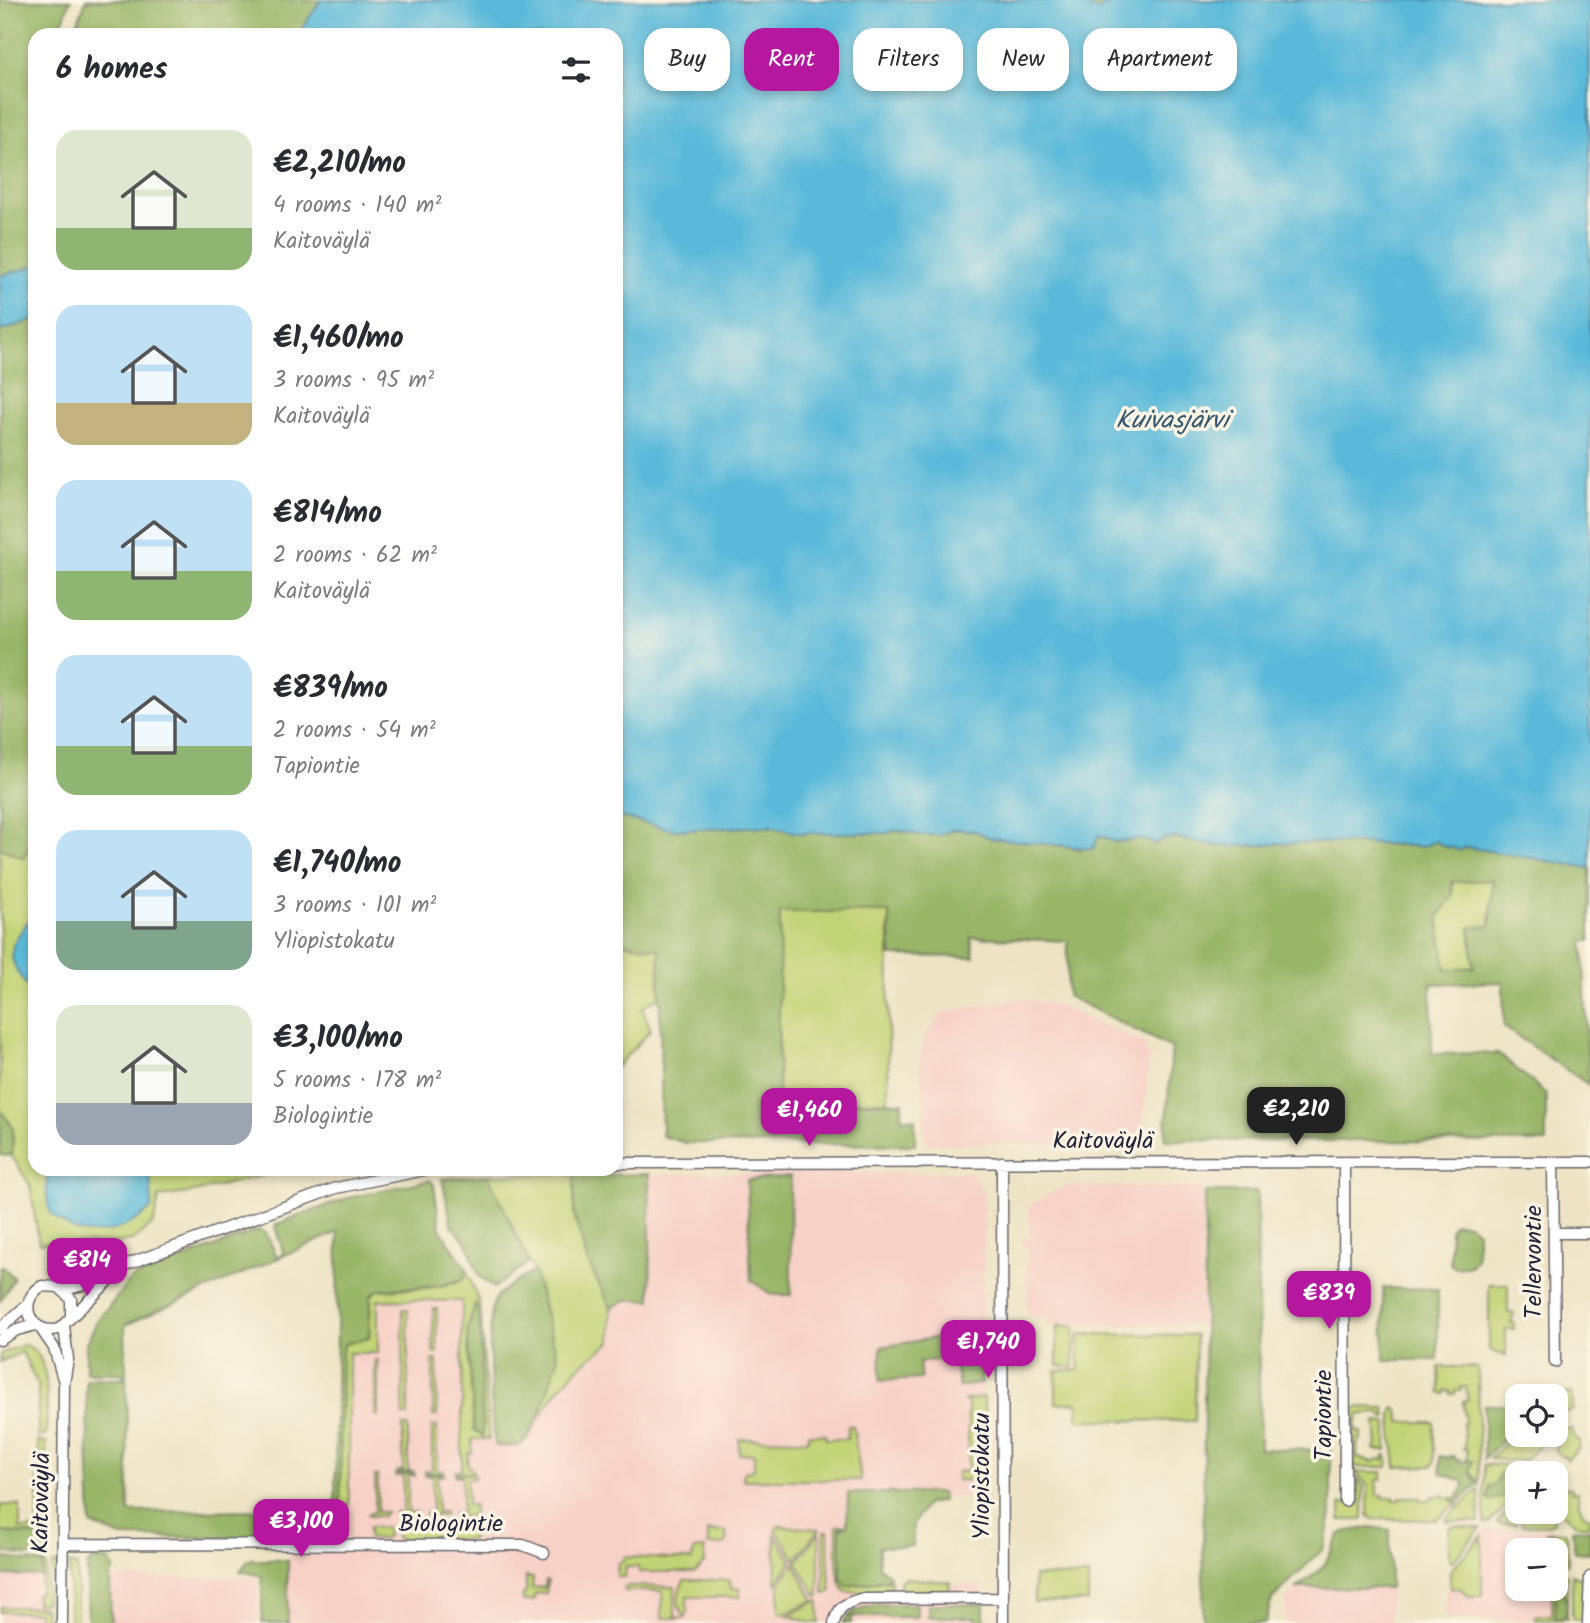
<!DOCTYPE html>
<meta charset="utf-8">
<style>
body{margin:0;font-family:Kalam,sans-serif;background:#f2f2f3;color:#2b2b33;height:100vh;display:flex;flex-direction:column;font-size:26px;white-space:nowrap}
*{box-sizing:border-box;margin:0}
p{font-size:23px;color:#7c7c81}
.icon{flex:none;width:38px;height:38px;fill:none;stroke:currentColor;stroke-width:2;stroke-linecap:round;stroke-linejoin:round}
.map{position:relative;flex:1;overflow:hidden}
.sheet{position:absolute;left:28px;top:28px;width:595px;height:1148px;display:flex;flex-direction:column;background:#fff;border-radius:21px;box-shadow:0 4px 10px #0003}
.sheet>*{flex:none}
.hud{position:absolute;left:644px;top:28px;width:665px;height:63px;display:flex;gap:14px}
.tools{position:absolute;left:1505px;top:1384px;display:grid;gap:14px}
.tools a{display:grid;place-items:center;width:63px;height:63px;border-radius:14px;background:#fff;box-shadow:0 4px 10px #0003;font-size:35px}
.price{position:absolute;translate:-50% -60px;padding:0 16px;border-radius:14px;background:#b5179e;color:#fff;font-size:23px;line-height:46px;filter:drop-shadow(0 2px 4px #0008)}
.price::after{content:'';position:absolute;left:50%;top:42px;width:21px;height:16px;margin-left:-10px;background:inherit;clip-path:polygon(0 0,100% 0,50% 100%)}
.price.selected{background:#222;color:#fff}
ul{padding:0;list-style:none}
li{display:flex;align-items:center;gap:21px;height:175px;padding:0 28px}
li span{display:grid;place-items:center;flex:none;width:196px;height:140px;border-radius:21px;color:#555}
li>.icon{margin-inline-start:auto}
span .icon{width:84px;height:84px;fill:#fffc;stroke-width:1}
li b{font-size:30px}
h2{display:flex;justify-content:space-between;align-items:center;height:84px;padding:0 28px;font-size:30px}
.chip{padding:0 24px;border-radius:21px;background:#fff;box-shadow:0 4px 10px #0003;font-size:24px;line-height:63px}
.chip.selected{background:#b5179e;color:#fff}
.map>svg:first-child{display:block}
.built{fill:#f7d1c7;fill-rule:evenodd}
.green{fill:#c2d376;stroke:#727a58;stroke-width:2}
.forest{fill:#99b567;stroke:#5e6c51;stroke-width:2;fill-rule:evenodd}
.water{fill:#5ab9d9;stroke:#3e6e8a;stroke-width:2}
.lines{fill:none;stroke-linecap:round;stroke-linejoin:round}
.minor-casing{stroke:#69666b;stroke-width:13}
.minor{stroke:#fff;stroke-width:10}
.labels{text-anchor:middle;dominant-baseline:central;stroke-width:7;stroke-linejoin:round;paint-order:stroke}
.street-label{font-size:24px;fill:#22223b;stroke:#fcf5e5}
.water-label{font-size:26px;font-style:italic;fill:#365772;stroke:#fcf5e5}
</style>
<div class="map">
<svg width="1590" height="1623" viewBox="0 0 1590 1623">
<rect width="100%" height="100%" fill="#fcf5e5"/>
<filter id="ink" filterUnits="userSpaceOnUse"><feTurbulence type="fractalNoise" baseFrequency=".0143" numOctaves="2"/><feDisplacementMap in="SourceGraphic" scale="14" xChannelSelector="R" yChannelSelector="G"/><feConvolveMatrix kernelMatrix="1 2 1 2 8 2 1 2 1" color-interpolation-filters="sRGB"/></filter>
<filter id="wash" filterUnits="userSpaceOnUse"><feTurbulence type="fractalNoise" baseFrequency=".00686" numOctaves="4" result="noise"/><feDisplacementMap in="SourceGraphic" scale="28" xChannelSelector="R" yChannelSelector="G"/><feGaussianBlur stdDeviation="1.57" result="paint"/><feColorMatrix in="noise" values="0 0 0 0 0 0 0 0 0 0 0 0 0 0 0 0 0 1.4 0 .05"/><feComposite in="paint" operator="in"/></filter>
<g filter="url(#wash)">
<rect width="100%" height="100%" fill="#eee4c5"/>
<path class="built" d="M1019,999L1060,1005L1144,1044L1149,1059L1142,1144H926L920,1063L922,1044L927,1034L943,1013Z
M971,1172L984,1191L982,1497H861V1584L982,1585V1623H289V1538H343L348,1532L349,1353L378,1300H462V1439L494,1438L496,1446L528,1438L538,1419L558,1390L580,1366L611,1342V1308L626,1300H651L649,1174Z
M1068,1185L1203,1188V1325H1049V1316H1027V1247H1022V1238H1030L1029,1205Z
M1483,1529H1561V1620H1446V1589L1461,1575L1483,1574ZM1517,1550H1556V1589H1517Z
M0,1575L42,1576L40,1623H0Z
M110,1578H257V1623H111Z
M1297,1588H1390V1623H1286V1599Z"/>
<path class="green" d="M32,840L35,841V1169H290L194,1192L159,1197L154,1223L133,1240L115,1243H39L30,1185L12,1156L13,1127L0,1110V848L24,858Z
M1493,880L1490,926L1470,928L1474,967L1446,970L1438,917L1453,895L1452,881Z
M889,911L888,1101L778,1103L779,912Z
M616,942L659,949L660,997L642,1008L651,1030L616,1067Z
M560,1174L574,1176V1214L587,1260L611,1308V1342L580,1366L558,1390L538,1419L558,1359L534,1271L511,1228L488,1175Z
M466,1268L479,1303L481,1317L489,1439H472V1453H468L467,1464L474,1473H455V1471L462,1470V1301L378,1300V1353H349V1505L340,1508L342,1353L344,1344L369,1338L371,1296L378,1290C405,1288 439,1291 464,1279Z
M1489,1284H1508V1313H1514L1511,1323H1514V1329H1506V1356L1489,1350Z
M403,1309H408V1416H403Z
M433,1309H437V1353H433Z
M1057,1326H1075L1074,1367L1057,1366Z
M1079,1334L1196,1335L1195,1421L1078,1420V1403H1056V1371L1079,1370Z
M24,1345C54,1352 46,1411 46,1435L38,1437V1385L22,1352L0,1362V1354Z
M375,1360H378V1416H375Z
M433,1360H437V1416H433Z
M1439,1367H1474L1478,1369L1479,1483L1470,1471L1472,1461L1467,1460V1449H1463L1465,1445L1463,1423H1465L1463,1401L1468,1400L1466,1387H1461V1390H1455V1394H1451L1450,1391H1446L1445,1394L1440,1393Z
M1573,1393V1410L1570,1412H1556V1400L1563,1394Z
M984,1397L985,1480H957V1472L968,1471V1402L963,1401Z
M1358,1407L1385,1408L1387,1417L1385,1418L1379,1412L1358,1415V1420L1355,1421L1357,1432H1361V1440H1358L1357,1457L1374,1462L1375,1460L1384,1459V1455H1387L1388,1467H1354V1411Z
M1394,1408L1399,1411L1401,1422H1434V1463L1432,1466L1396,1467C1395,1448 1388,1426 1394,1408Z
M1376,1422L1387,1423V1450H1375V1447L1378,1446Z
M403,1426H408V1470L415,1472H396L403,1470Z
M432,1426H437V1470L444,1471V1473H425V1471L432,1470Z
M848,1426H853L861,1480H743L744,1472L754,1470V1454H739V1439L808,1440V1434H825L826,1439H847Z
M1556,1429H1573V1436L1579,1441V1448L1567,1460L1564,1455L1562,1457L1556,1451Z
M1517,1432V1435H1551V1443H1542L1524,1461L1490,1459Z
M38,1441L46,1443V1540L30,1534L0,1532V1505H20V1529H38Z
M1521,1464L1531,1473L1517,1474V1494L1490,1523H1484V1465Z
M1355,1472H1382V1479L1377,1480V1495H1383V1498L1394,1497V1500H1399L1400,1497C1406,1497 1413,1497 1420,1497V1500H1430L1431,1497L1445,1495V1498H1451L1456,1504L1435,1520L1373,1519L1368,1515V1486Z
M396,1474H415V1476H408V1512H415L413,1516L396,1515L395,1512H403V1476H396Z
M425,1474H444V1476H437V1512H445L443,1516L426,1515V1512H432V1476H425Z
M455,1474H474V1479H467V1505H474L473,1516L461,1517L455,1514L454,1512H462V1476H455Z
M375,1476H378V1512H386L383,1516H370L368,1514L375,1512Z
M1357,1479L1364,1487L1363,1517L1362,1520H1340V1504H1359Z
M1559,1487L1572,1488V1492H1578C1578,1502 1580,1514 1590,1517V1525H1576L1560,1511Z
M1479,1489V1522L1447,1521L1446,1519Z
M1516,1503V1524H1498L1497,1522Z
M1521,1512H1554V1522L1550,1525H1522Z
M839,1525H847L840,1529L841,1580L847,1586L891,1580V1592H846C834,1581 837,1543 837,1526Z
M778,1526L819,1529L795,1559L776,1530Z
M1452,1526L1481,1528L1453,1561H1449V1529Z
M369,1527H386L387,1536L384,1539H370L368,1536Z
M400,1527L469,1528L472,1530V1538L470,1540L397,1539L395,1530Z
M708,1531L726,1532L727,1542L724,1545H708Z
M824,1531H828L829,1574L832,1591L824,1594Z
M1565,1531L1567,1535L1568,1563L1565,1565H1556L1553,1534H1546V1532Z
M819,1533V1596L816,1595L796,1562Z
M775,1535L792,1561L776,1583Z
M1482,1536V1596H1469L1460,1588H1450V1571Z
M694,1549H705V1562L695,1572H639L638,1567H626L625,1577H617L618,1562H623L624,1557L692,1560Z
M469,1550H518L519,1553L469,1554Z
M43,1563L46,1564V1602L36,1604V1594L40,1592Z
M52,1564H58V1623H51Z
M69,1564L77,1566V1623H70Z
M794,1564L814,1600L784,1614L779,1613V1584Z
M1556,1574L1567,1575V1619L1536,1620V1615H1552V1589H1556Z
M1572,1574L1584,1580L1582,1619L1574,1620L1572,1617Z
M1034,1576H1088V1602H1034Z
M526,1577L533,1578L532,1588L545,1587L546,1580L548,1581L546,1593L535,1594L534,1601H523V1594L526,1593Z
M905,1578L950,1582L949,1590L901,1591L900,1581Z
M685,1580H730L731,1588H740V1597H687V1615H684C675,1605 677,1590 685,1580Z
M625,1586L675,1587V1617L687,1618H662V1591H625Z
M819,1600V1623H811L788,1615Z
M0,1607H44L46,1623H38V1612H0Z"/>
<path class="forest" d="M0,0H71L57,35H35V266L0,276V39L5,36L0,28Z
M86,0H321L298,35H73Z
M1072,0H1117L1097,10Z
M35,319V841L31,840L24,858L0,848V331Z
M616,816L674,830L771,826L798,833H887L898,830L920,835H940L953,829L976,831L990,838L1045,842L1081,849L1099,835L1116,842L1142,839L1155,844C1171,831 1192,843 1211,845C1239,848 1265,844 1292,843C1334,842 1379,842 1421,847L1436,841L1444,846L1461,850L1466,847L1590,868V941H1583L1589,1085L1504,1027L1503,982L1431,984L1432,1054L1498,1053L1546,1094V1142L1165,1140L1172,1048L1067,996L1068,941L971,937L974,957L891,956L889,912H780L778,1103L903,1102L901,1118L915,1119V1145L686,1143L662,1136L659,949L616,942ZM1493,880L1490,926L1470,927L1474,967L1446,970L1438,917L1453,895L1452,882Z
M0,1110L13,1127L12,1156L0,1155Z
M649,1174L651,1300H626L611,1308L587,1260L574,1214V1176Z
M488,1175L529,1262L494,1288L479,1276L467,1243L452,1226L442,1179Z
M790,1177L791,1295H772L751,1280L747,1180Z
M430,1180L434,1185L440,1229L466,1268L464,1279L439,1286L378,1290L371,1296L369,1338L344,1344L342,1353L340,1508L301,1535L289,1538L121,1537L91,1524L86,1380L99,1378L124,1379L122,1373H86V1343L98,1320L132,1278L258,1230L266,1233L277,1257L284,1254L275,1227L277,1224L348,1198ZM338,1232L335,1509L129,1512L125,1325Z
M1205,1192H1257L1260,1449L1331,1450V1515L1324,1548L1272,1599L1265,1623H1203Z
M1458,1223L1469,1224L1477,1231V1256L1471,1266L1456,1268L1450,1264V1232L1453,1224Z
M0,1267H3L14,1278L0,1301Z
M534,1271L558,1360L538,1419L528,1438L519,1446H496C491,1426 486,1314 495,1300C503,1287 522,1279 534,1271Z
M1383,1288L1438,1289V1360H1384Z
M475,1304L480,1316L483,1436L474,1430L467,1330Z
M980,1330L982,1383L959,1387L954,1358L919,1362L921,1379L880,1381L881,1347Z
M1484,1405H1517V1426L1484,1459Z
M1440,1456L1450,1458L1451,1456H1455V1460H1461V1463L1466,1462V1460L1473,1461L1470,1471L1478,1484L1456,1504L1451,1498H1456L1464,1487L1463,1481L1441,1473Z
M1512,1465L1518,1467L1513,1471L1517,1481C1509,1494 1504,1499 1489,1500L1487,1496L1489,1493V1486L1495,1485L1500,1473L1506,1471Z
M848,1493H942V1501L927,1504L913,1524V1546L879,1547V1567L890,1575L888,1580L847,1586L841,1579L840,1528L847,1525Z
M1371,1527L1390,1530V1588H1297L1323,1567L1340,1535L1344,1532Z
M1590,1529V1553L1574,1552L1572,1530Z
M0,1532L30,1534L46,1540V1555L43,1558L0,1552Z
M0,1557L43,1563L42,1576L0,1575Z
M93,1560H108L114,1568L110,1578L111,1623H88L87,1565Z
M249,1560H288V1623H262V1576L240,1571Z
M1556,1585L1559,1586C1566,1596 1570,1606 1564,1618L1555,1617Z
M917,1604V1617H852L851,1623H843C855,1600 895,1604 917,1604Z
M928,1604H984V1623H976L975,1617H928Z"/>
<path class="water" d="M321,0H1072L1097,10L1117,0H1590V868L1466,847L1461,850L1444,846L1436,841L1421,847C1379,842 1334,842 1292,843C1265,844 1239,848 1211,845C1193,843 1171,830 1155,844L1142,839L1116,842L1099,835L1093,849L990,838L976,831L954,829L940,835H920L898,830L887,833H798L770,826L674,830L616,816V35H298Z
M35,266V319L0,331V276Z
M35,916V995C24,983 8,964 13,946C16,936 26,926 31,917Z
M47,1169H145L150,1173L152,1207C132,1229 88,1244 63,1223C58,1219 54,1218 51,1213C45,1201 47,1182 47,1169Z"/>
</g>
<g filter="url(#ink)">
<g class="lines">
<defs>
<path id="minor" d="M1002,1162L1003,1623
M1344,1162L1345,1501
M1553,1162L1555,1362
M616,1163L1590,1162
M1554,1233H1590
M64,1290L83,1285L106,1272L336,1188L429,1169
M71,1316V1299L59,1287L42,1286C16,1301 30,1336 59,1329L122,1268
M0,1329L28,1304
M41,1329L54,1348L63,1379
M0,1340L17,1330L36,1325
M63,1544L523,1545L544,1553
M62,1623L64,1384L68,1359L64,1326
M834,1623C838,1607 845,1603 860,1599L1003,1598
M1588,1623L1590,1577"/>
</defs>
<use href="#minor" class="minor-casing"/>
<use href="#minor" class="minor"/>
</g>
</g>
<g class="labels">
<g class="street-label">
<text x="1103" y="1141">Kaitoväylä</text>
<text transform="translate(1534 1262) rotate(-90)">Tellervontie</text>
<text transform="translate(1324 1415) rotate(-90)">Tapiontie</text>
<text transform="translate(982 1476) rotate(-90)">Yliopistokatu</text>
<text transform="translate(42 1503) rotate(-89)">Kaitoväylä</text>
<text x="451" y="1524">Biologintie</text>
</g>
<g class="water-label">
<text x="1172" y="421">Kuivasjärvi</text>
</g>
</g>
</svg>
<div class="tools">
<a><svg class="icon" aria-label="locate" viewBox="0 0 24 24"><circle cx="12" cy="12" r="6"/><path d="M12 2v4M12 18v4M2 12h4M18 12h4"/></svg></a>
<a>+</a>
<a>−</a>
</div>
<b class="price selected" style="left:1296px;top:1147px">€2,210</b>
<b class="price" style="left:809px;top:1148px">€1,460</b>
<b class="price" style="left:87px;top:1298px">€814</b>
<b class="price" style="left:1329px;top:1331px">€839</b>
<b class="price" style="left:988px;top:1380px">€1,740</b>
<b class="price" style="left:301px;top:1559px">€3,100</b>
<div class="hud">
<a class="chip">Buy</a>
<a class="chip selected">Rent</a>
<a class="chip">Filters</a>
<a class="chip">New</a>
<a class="chip">Apartment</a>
</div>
<section class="sheet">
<h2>6 homes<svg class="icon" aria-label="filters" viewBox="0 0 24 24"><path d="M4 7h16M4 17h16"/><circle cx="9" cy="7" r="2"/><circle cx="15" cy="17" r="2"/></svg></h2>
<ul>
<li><span style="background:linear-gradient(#dfe7d0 70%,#8fb573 0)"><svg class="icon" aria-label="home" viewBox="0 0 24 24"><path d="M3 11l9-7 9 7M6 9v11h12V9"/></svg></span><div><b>€2,210/mo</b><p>4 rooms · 140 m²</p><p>Kaitoväylä</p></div></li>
<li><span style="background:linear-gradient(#bfe0f5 70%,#c2b280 0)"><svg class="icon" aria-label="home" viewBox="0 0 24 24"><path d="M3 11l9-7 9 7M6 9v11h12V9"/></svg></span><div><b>€1,460/mo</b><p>3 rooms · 95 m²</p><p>Kaitoväylä</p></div></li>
<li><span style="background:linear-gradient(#bfe0f5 65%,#8fb573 0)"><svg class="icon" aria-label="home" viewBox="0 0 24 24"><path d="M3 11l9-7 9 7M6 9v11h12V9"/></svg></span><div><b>€814/mo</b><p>2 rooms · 62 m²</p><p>Kaitoväylä</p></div></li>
<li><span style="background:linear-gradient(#bfe0f5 65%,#8fb573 0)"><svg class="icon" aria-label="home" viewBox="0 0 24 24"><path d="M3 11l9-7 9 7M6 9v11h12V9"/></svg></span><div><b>€839/mo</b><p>2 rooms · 54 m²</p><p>Tapiontie</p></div></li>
<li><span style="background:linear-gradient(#bfe0f5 65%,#7fa58c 0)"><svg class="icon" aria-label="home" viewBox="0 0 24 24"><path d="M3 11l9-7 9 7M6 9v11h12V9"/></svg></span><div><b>€1,740/mo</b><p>3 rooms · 101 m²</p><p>Yliopistokatu</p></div></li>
<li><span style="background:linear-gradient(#dfe7d0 70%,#9aa5b1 0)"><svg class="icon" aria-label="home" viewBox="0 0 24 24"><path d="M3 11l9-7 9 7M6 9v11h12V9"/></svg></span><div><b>€3,100/mo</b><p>5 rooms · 178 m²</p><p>Biologintie</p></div></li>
</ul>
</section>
</div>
